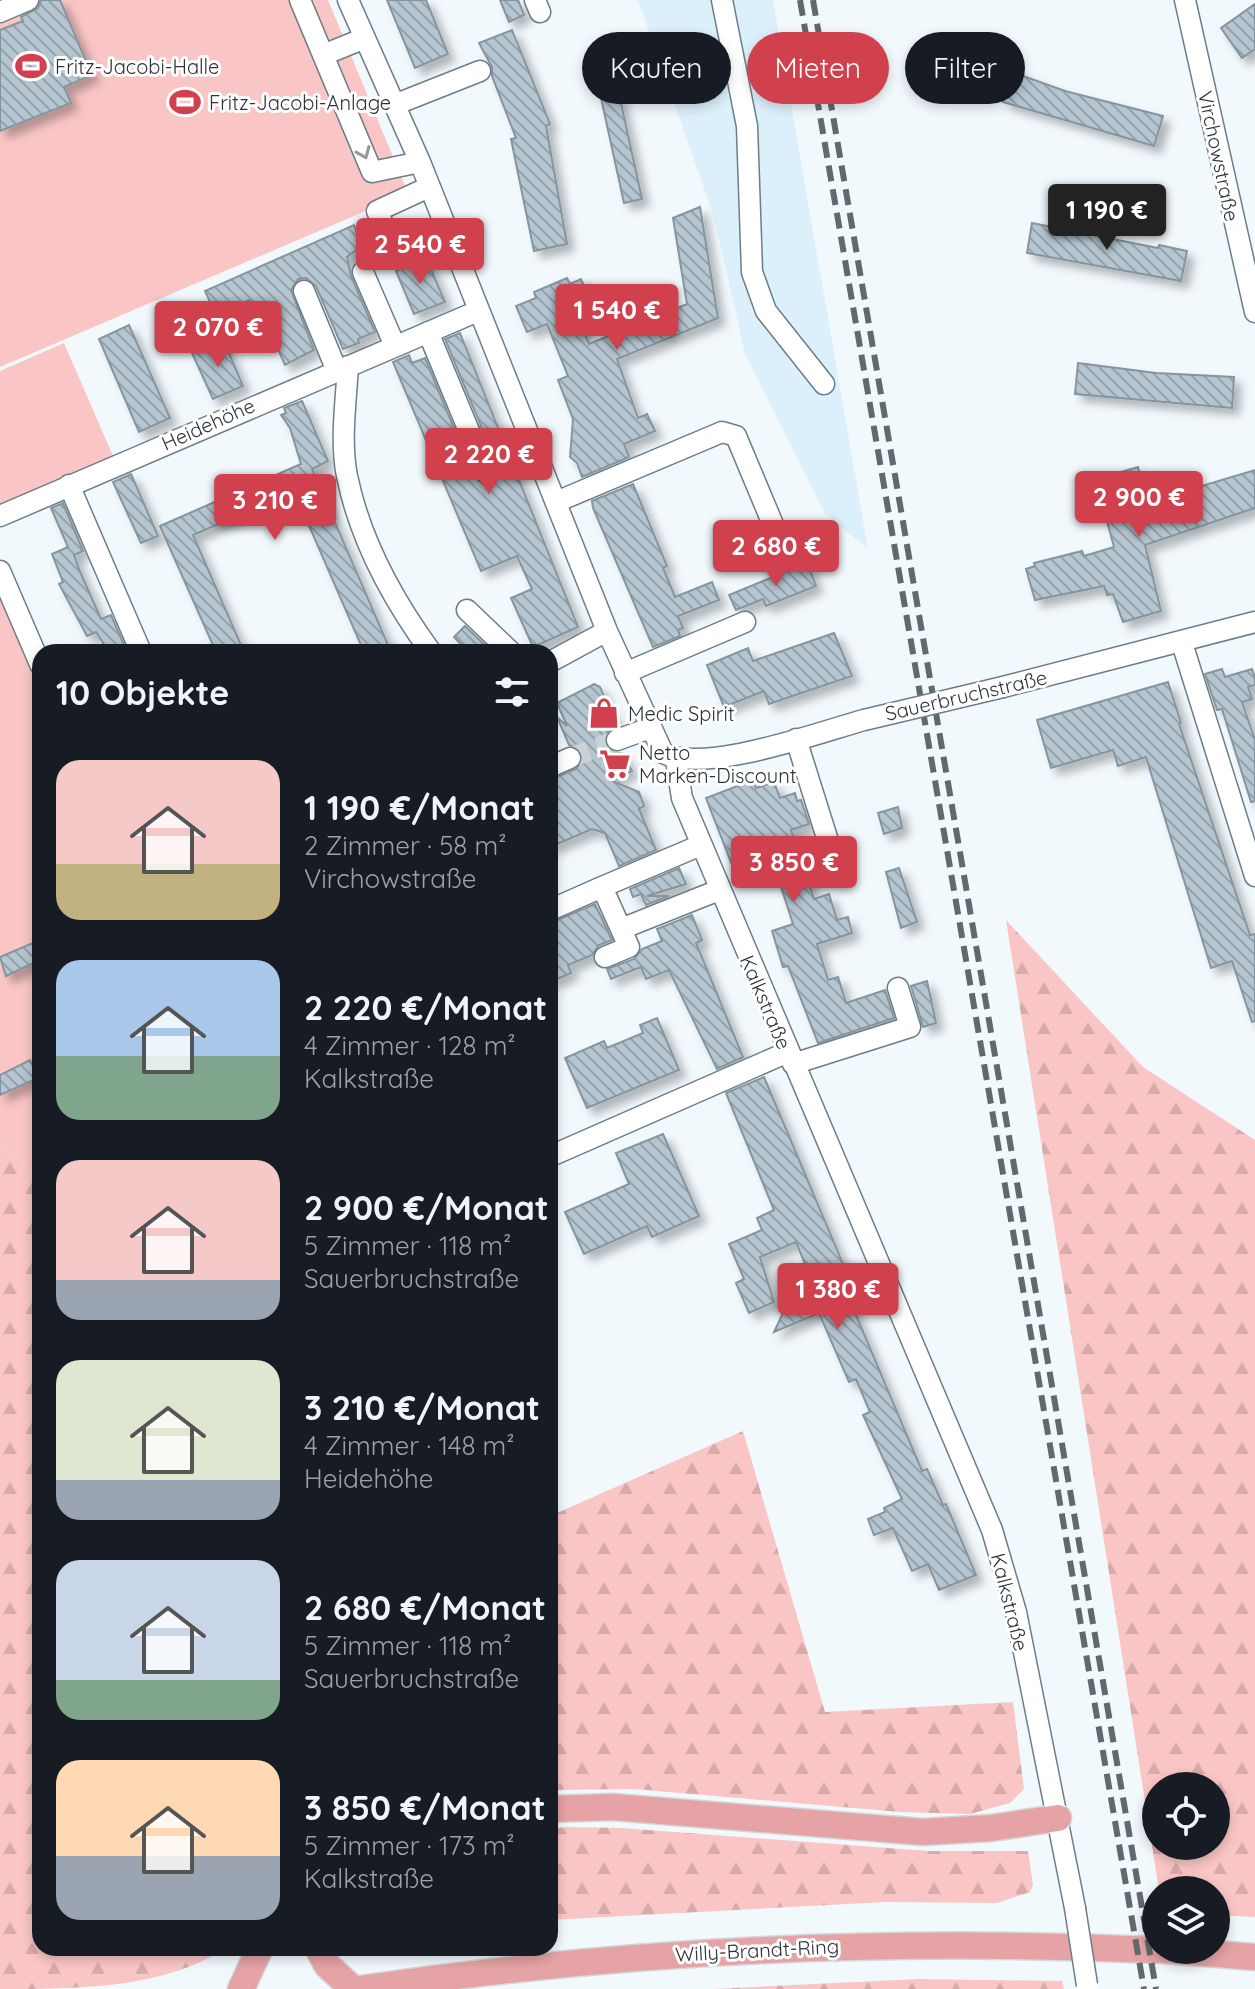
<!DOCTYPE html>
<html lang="de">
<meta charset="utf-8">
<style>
body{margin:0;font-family:Quicksand,sans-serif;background:#242831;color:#f1f3f6;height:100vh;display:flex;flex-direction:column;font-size:30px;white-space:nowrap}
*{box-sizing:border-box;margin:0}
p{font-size:26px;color:#9ea1a6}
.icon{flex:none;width:44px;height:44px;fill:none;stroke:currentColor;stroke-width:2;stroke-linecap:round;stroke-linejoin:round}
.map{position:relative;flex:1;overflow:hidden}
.drawer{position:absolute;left:32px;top:644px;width:526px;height:1312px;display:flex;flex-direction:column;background:#171b24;border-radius:24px;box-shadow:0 4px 12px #0003}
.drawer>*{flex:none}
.hud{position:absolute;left:582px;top:32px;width:552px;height:72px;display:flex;gap:16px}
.tools{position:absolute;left:1142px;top:1772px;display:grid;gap:16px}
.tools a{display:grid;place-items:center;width:88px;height:88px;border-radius:50%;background:#171b24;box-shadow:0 4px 12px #0003;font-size:40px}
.price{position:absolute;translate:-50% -68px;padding:0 18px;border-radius:8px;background:#d1404d;color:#fff;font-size:26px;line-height:52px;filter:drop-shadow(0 2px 4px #0008)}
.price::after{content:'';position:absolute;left:50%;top:48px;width:24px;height:18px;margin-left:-12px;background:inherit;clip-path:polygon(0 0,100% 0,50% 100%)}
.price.current{background:#222;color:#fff}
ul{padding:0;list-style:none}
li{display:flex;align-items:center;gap:24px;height:200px;padding:0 24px}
li span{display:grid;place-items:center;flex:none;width:224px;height:160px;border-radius:24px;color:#555}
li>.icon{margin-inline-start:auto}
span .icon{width:96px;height:96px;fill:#fffc;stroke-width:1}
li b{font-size:34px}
h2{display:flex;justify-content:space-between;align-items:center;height:96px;padding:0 24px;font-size:34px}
.chip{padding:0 28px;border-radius:36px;background:#171b24;box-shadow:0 4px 12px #0003;font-size:28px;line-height:72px}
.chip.current{background:#d1404d;color:#fff}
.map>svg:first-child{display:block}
.built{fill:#dcf0fc}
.green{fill:#fac6c5}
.forest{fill:url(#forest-firs);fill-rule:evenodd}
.building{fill:url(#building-back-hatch);stroke:#85959f;stroke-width:2;filter:url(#shadow)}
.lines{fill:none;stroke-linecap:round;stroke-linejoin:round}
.minor-tunnel{stroke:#cbd2d6;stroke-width:20;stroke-dasharray:20 10;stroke-linecap:butt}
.minor-casing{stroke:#6d7d87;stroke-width:23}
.major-casing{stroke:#d5d6d7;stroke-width:29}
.minor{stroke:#fff;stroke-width:20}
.major{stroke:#e5a3a5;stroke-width:26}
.rail{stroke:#62696d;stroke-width:6;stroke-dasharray:16 8;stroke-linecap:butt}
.minor-bridge-casing{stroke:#6d7d87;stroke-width:23;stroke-linecap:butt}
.minor-bridge{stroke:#fff;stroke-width:20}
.oneway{stroke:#969a9c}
.labels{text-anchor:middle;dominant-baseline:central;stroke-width:6;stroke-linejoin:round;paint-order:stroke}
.poi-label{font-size:20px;fill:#2d3438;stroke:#fff;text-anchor:start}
.street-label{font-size:20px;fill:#2d3438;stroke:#fff}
</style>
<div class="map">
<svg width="1255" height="1989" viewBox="0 0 1255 1989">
<defs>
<pattern id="forest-firs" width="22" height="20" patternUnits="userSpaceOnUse" patternTransform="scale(2)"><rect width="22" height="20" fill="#fac6c5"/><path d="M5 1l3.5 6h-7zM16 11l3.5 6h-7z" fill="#d7abaa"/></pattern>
<pattern id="building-back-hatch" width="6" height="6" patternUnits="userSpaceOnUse" patternTransform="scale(2)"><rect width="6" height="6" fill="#b6c6d1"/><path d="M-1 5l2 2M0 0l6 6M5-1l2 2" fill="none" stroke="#94a2ab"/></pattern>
<filter id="shadow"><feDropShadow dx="7" dy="7" stdDeviation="4" flood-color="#0004"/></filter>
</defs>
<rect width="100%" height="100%" fill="#f2f9fd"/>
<path class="built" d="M638,0H773L868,549L825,514L745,354L714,217Z"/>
<path class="green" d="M24,0H328L408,193L0,367V11Z
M64,343L113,456L0,507V371Z
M0,589L40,682V1176L0,1146Z"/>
<path class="forest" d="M1006,920L1143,1067L1255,1140V1917L1216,1915V1890H1159ZM1216,1786V1846H1156V1786Z
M0,1146L40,1176V1948H226C163,1989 76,1989 0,1989Z
M743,1431L825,1712L1013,1702L1024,1789L1010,1803L970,1814L900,1812L634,1789L550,1790V1516Z
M567,1827L622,1828L928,1851H1028L1033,1885L1030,1892L997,1903L885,1902L550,1920V1829Z
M918,1979L1062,1981L1064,1989H712Z"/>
<path class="building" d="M41,0H60L92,75L64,87L71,103L0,131V30L23,21L21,17L38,8Z
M387,0H426L448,54L415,68Z
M500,0H518L524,15L509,22Z
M1255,4V49L1242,58L1221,28Z
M512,30L550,124L546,126L567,244L534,251L511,139L516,138L492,76V67L479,43Z
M1012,72L1065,91L1163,116L1154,146L1003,102Z
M619,94L642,199L624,203L601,98Z
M700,207L718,318L617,359L638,418L647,414L655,431L624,444L629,457L582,477L577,463L570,457L573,419L558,380L568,376L547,324L527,332L516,306L536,298L534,292L567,278L570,284L581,279L589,297L572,304L589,344L687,304L673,218Z
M1032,223L1158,248L1159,245L1187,251L1181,281L1027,253Z
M354,225L362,246L347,257L351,276L375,332L358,339L359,343L343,349L316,286L306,278L298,279L291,290L314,350L285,365L264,318L259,320L249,300L216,315L205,291Z
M426,258L445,302L414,314L396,271Z
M129,325L170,418L139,432L99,339Z
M460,333L578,627L533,647L511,598L532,589L517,556L481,571L393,362L409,355L412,363L425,358L474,477L484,485L492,484L499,474L498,467L445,339Z
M223,339L243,386L213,399L192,353Z
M1078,363L1156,373L1234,377L1232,408L1075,394Z
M302,401L328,461L312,469L391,652H364L294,491L193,535L244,652H216L160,526L301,464L290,428L281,415L286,413L284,408Z
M1138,467L1148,502L1255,470V508L1145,545L1161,611L1123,622L1113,594L1107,595L1104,586L1035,600L1026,569L1035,566L1034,563L1082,551L1084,556L1114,547L1104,510L1108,509L1104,477Z
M131,474L158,536L141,543L113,482Z
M633,484L667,566L663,568L675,597L712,582L719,600L678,616L683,628L678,630L680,636L653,647L593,508L592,501Z
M63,503L83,551L74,555L81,574L101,619L111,615L127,652H109L96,632L87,636L59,584L63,582L52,554L68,547L51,508Z
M807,563L816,586L766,606L763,599L736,610L729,595Z
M465,626L492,652H468L454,637Z
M834,633L852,676L769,704L764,691L724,707L707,665L748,648L753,661Z
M1222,669L1225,677L1252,669L1255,678V685L1248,687L1252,699L1242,702L1255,740V801L1251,802L1222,709L1217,710L1205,674Z
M1168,682L1181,723L1179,724L1250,935L1255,934V1021L1252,1022L1232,961L1211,968L1146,757L1118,766L1113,750L1051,768L1037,720Z
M594,684L600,687L616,724L607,732L605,745L614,753H622L632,771L610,780L639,792L644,806L639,809L656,850L619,866L605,833L592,829L550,847V780L576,769L583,759L578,748L569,745L557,717L567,726L557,703Z
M753,780L756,788L774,782L780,798L795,793L797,801L801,800L809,824L791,830L814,899L829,894L837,920L848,917L852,933L817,944L828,980L838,977L846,1003L885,990L894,1018L818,1043L788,966L783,967L772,931L793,924L772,859L734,870L706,798Z
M898,807L902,828L884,834L878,813Z
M679,868L686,884L647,896H669L646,905L641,894L633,897L630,889Z
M899,868L917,922L901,928L886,872Z
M595,904L612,940L599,945L592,955L568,965L571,973L550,982V923Z
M692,915L702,940L696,943L743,1057L717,1069L669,970L646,979L641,967L611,979L607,969L634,959L642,949L662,941L657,929Z
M40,940V960L6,976L0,957Z
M927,981L936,1023L923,1027L911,986Z
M657,1018L679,1070L587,1108L565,1058L604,1041L607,1048L643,1033L640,1025Z
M30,1060L38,1078L0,1095V1075Z
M764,1077L857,1297L850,1301L922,1471L927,1469L943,1505L946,1504L976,1575L939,1590L928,1564L912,1571L893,1528L874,1535L868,1519L885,1512L884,1508L902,1499L863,1415L870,1412L856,1379L849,1382L819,1313L774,1332L798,1281L810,1276L796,1242L760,1257L774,1302L749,1313L736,1283L744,1279L729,1244L762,1230L757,1218L774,1210L726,1093Z
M663,1134L699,1216L652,1237L647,1226L584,1254L565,1212L629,1184L616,1153Z"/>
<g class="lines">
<path class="minor-tunnel" d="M570,758L617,740"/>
<defs>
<path id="minor" d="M300,0L372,172L420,162
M348,0L420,162L607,631L663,753C705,774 817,733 864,720
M535,0L540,12
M722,0L747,126L752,272L766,311L824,384
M1185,0L1255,312
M0,12L28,0
M323,55L365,38
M394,105L480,71
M391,242L377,211L429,187
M363,272L395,346
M304,291L337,371
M428,332L486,472
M348,366C346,402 340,441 347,476C360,540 393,600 431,652
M69,485L141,652
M556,502L722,432L736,436L777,534
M0,516L478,311
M0,571L40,664
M467,610L511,652
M1182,643L1255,876
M550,662L607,631
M625,673L745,622
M1003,687L1255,622
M796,739L834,860
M617,740L650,728
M676,760L682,798L992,1530L1016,1612L1075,1908
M550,767L570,758
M550,910L602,887
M621,929L719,890
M605,957L629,947L602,887L701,845
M793,1064L910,1027L898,988
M553,1155L788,1052"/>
<path id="major" d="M550,1809L613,1807L923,1832L991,1828L1058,1818
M318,1948L327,1965L353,1989
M1165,1950L1255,1957
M241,1989L260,1948
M360,1989C624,1950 889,1938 1156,1950"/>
</defs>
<use href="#minor" class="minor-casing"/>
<use href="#major" class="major-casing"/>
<use href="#minor" class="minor"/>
<use href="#major" class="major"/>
<path class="rail" d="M800,0L1144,1989
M813,0L1156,1989"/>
<defs>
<path id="minor-bridge" d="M864,720L1003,687
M1075,1908L1087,1985"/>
</defs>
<use href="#minor-bridge" class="minor-bridge-casing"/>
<use href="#minor-bridge" class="minor-bridge"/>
</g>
<defs><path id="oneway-chevron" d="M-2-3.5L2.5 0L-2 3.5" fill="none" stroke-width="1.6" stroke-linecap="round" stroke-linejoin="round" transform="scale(2)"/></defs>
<use class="oneway" href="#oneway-chevron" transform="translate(364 153) rotate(67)"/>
<defs>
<symbol id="stadium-bare" viewBox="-9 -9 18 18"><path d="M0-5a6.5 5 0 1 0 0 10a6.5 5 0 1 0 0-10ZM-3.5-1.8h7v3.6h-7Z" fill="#d1404d" stroke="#fff" stroke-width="2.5" paint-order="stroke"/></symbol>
<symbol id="shop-bare" viewBox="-9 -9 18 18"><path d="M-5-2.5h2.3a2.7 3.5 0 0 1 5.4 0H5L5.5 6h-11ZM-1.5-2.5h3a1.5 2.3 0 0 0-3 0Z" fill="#d1404d" stroke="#fff" stroke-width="2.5" paint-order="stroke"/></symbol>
<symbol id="supermarket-bare" viewBox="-9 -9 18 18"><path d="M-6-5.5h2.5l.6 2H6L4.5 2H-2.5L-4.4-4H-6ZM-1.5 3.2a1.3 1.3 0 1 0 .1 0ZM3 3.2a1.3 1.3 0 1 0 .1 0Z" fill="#d1404d" stroke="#fff" stroke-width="2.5" paint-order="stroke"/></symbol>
</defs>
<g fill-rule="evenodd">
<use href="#stadium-bare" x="9" y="44" width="44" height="44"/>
<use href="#stadium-bare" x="163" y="80" width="44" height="44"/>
<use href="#shop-bare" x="582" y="691" width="44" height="44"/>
<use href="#supermarket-bare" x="593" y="742" width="44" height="44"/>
</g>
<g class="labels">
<g class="poi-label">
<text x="55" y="66">Fritz-Jacobi-Halle</text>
<text x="209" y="102">Fritz-Jacobi-Anlage</text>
<text x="628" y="713">Medic Spirit</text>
<text x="639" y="752">Netto<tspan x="639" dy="23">Marken-Discount</tspan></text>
</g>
<g class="street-label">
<text transform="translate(1219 156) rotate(78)">Virchowstraße</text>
<text transform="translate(208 424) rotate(-24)">Heidehöhe</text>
<text transform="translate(966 695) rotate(-13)">Sauerbruchstraße</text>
<text transform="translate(766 1002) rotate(67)">Kalkstraße</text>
<text transform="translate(1010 1602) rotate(76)">Kalkstraße</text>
<text transform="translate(757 1950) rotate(-3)">Willy-Brandt-Ring</text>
</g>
</g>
</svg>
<div class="tools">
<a><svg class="icon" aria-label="locate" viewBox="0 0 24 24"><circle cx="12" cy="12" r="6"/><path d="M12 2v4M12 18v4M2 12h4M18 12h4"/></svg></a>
<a><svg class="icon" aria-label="layers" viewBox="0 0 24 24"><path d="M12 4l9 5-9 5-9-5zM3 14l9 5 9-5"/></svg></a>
</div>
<b class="price current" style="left:1107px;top:252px">1 190 €</b>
<b class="price" style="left:420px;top:286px">2 540 €</b>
<b class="price" style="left:617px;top:352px">1 540 €</b>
<b class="price" style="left:218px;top:369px">2 070 €</b>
<b class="price" style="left:489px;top:496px">2 220 €</b>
<b class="price" style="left:1139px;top:539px">2 900 €</b>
<b class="price" style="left:275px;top:542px">3 210 €</b>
<b class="price" style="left:776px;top:588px">2 680 €</b>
<b class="price" style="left:794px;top:904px">3 850 €</b>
<b class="price" style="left:838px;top:1331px">1 380 €</b>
<div class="hud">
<a class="chip">Kaufen</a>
<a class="chip current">Mieten</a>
<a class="chip">Filter</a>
</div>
<section class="drawer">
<h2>10 Objekte<svg class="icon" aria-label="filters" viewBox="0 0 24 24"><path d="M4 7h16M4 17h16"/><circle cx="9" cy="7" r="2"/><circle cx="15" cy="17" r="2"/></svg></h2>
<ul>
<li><span style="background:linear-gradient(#f6c9c9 65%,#c2b280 0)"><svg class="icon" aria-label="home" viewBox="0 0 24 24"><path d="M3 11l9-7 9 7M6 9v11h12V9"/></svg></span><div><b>1 190 €/Monat</b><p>2 Zimmer · 58 m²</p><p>Virchowstraße</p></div></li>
<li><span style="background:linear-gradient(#a9c7e8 60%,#7fa58c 0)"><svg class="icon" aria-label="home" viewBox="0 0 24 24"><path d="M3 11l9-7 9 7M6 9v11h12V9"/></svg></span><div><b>2 220 €/Monat</b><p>4 Zimmer · 128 m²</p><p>Kalkstraße</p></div></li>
<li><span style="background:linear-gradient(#f6c9c9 75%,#9aa5b1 0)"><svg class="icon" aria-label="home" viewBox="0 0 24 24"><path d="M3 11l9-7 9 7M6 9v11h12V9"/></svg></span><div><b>2 900 €/Monat</b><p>5 Zimmer · 118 m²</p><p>Sauerbruchstraße</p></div></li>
<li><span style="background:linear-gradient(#dfe7d0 75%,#9aa5b1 0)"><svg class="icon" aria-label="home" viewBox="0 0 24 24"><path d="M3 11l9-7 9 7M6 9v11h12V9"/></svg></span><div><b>3 210 €/Monat</b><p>4 Zimmer · 148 m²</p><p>Heidehöhe</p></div></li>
<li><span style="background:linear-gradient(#c9d6e8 75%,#7fa58c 0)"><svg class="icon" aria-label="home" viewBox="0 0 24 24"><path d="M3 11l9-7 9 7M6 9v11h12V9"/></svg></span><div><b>2 680 €/Monat</b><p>5 Zimmer · 118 m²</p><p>Sauerbruchstraße</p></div></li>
<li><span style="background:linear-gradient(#ffd9b3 60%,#9aa5b1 0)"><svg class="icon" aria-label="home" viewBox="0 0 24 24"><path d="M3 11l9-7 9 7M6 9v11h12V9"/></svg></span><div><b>3 850 €/Monat</b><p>5 Zimmer · 173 m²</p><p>Kalkstraße</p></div></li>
</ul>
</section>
</div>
